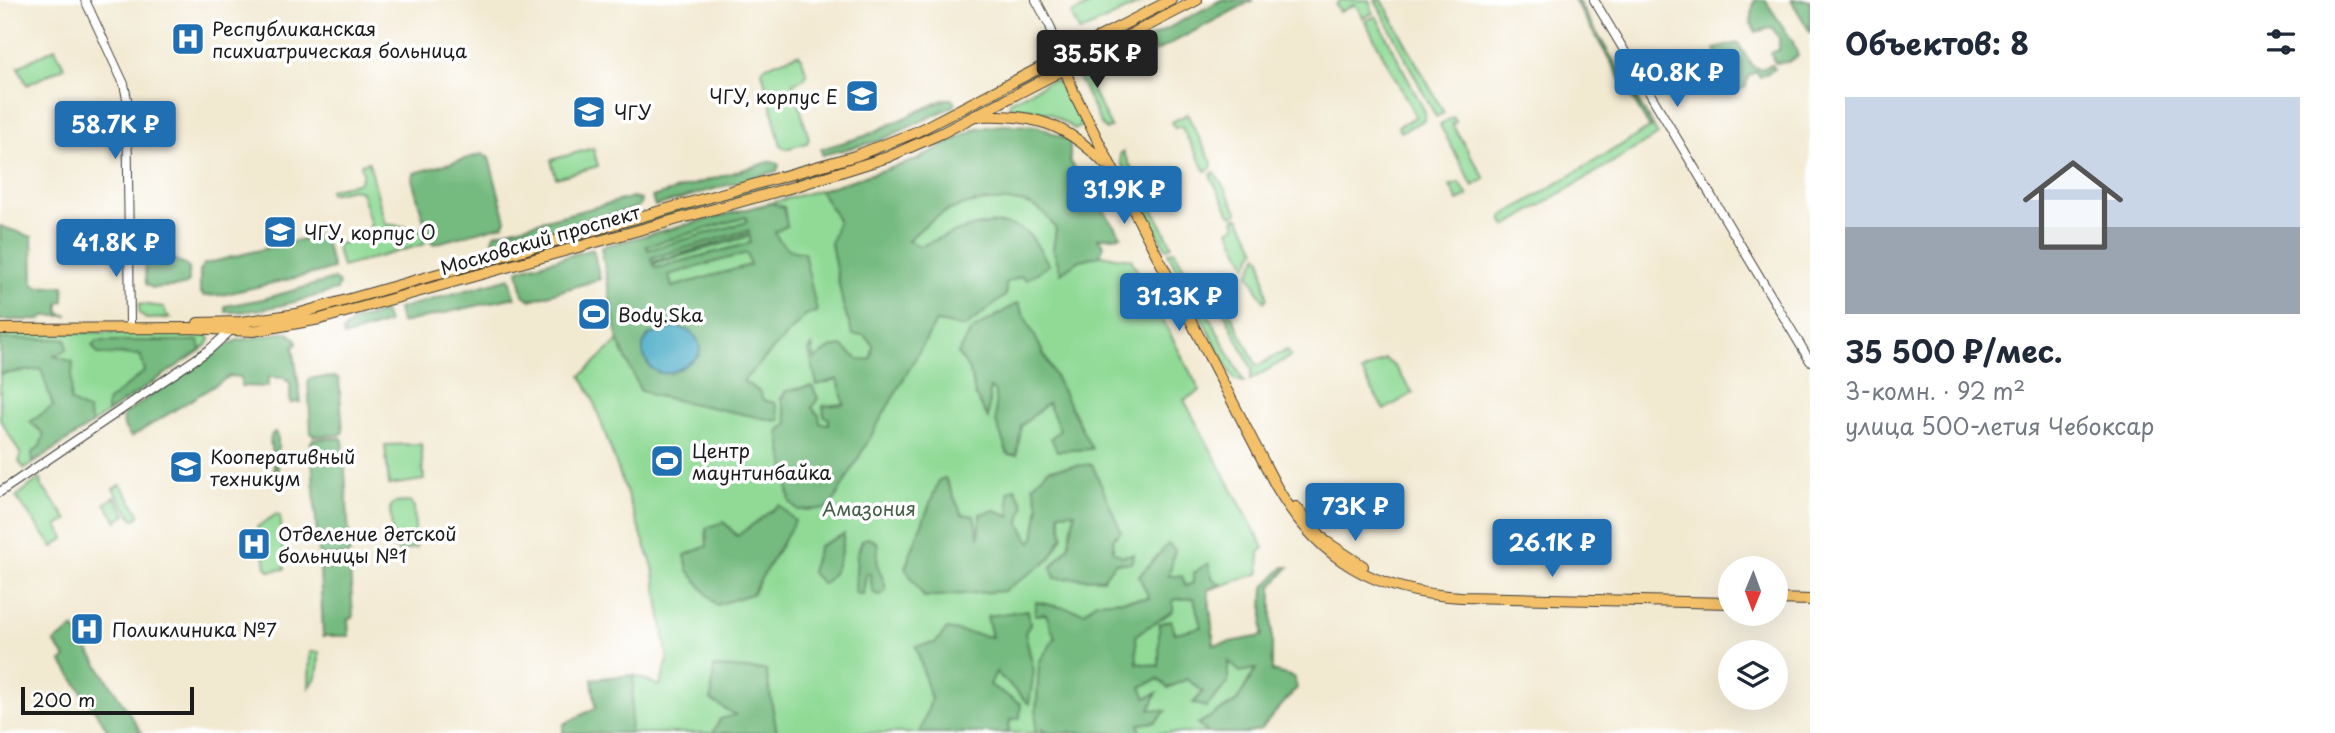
<!DOCTYPE html>
<html lang="ru">
<meta charset="utf-8">
<style>
body{margin:0;font-family:"Playpen Sans",sans-serif;background:#f6f6f7;color:#1f2937;height:100vh;display:flex;flex-direction:column;font-size:26px;white-space:nowrap}
*{box-sizing:border-box;margin:0}
p{font-size:23px;color:#747a83}
.icon{flex:none;width:38px;height:38px;fill:none;stroke:currentColor;stroke-width:2;stroke-linecap:round;stroke-linejoin:round}
.map{position:relative;flex:1;overflow:hidden}
.details{display:flex;flex-direction:column;background:#fff;width:525px}
.details>*{flex:none}
.needle{width:46px;rotate:181deg}
.buttons{position:absolute;left:1718px;top:556px;display:grid;gap:14px}
.buttons a{display:grid;place-items:center;width:70px;height:70px;border-radius:50%;background:#fff;box-shadow:0 7px 28px #0002;font-size:35px}
.scale{position:absolute;left:21px;bottom:18px;width:173px;box-sizing:border-box;padding-left:7px;border:4px solid #1c1c1c;border-top:0;font-size:19px;line-height:24px;white-space:nowrap;color:#1c1c1c;-webkit-text-stroke:5px #fff;paint-order:stroke}
.price{position:absolute;translate:-50% -60px;padding:0 16px;border-radius:7px;background:#1f6fb2;color:#fff;font-size:23px;line-height:46px;filter:drop-shadow(0 2px 4px #0008)}
.price::after{content:'';position:absolute;left:50%;top:42px;width:21px;height:16px;margin-left:-10px;background:inherit;clip-path:polygon(0 0,100% 0,50% 100%)}
.price.on{background:#222;color:#fff}
ul{padding:0;list-style:none}
li{display:grid;align-content:center;gap:14px;height:371px;padding:0 35px}
li+li{border-top:2px solid #e0e1e3}
li span{display:grid;place-items:center;height:217px;border-radius:0px;color:#555}
li>.icon{margin-inline-start:auto}
span .icon{width:126px;height:126px;fill:#fffc;stroke-width:1}
li b{font-size:30px}
h2{display:flex;justify-content:space-between;align-items:center;height:84px;padding:0 35px;font-size:30px}
main{display:flex;flex:1;min-height:0}
.map>svg:first-child{display:block}
.green{fill:#90da96;stroke:#567b59;stroke-width:2}
.forest{fill:#74ba7f;stroke:#486b4e;stroke-width:2;fill-rule:evenodd}
.water{fill:#47aac6;stroke:#326371;stroke-width:2}
.lines{fill:none;stroke-linecap:round;stroke-linejoin:round}
.minor-casing{stroke:#3c3b37;stroke-width:10}
.major-casing{stroke:#3c3b37;stroke-width:12}
.minor{stroke:#fff;stroke-width:8}
.major{stroke:#f4c16a;stroke-width:10}
.labels{text-anchor:middle;dominant-baseline:central;stroke-width:7;stroke-linejoin:round;paint-order:stroke}
.poi-label{font-size:19px;fill:#1c1c1c;stroke:#fff;text-anchor:start}
.street-label{font-size:19px;fill:#1c1c1c;stroke:#fff}
.park-label{font-size:19px;fill:#455e47;stroke:#fff}
</style>
<main>
<div class="map">
<svg width="1810" height="733" viewBox="0 0 1810 733">
<rect width="100%" height="100%" fill="#fff"/>
<filter id="ink" filterUnits="userSpaceOnUse"><feTurbulence type="fractalNoise" baseFrequency=".0143" numOctaves="2"/><feDisplacementMap in="SourceGraphic" scale="14" xChannelSelector="R" yChannelSelector="G"/><feConvolveMatrix kernelMatrix="1 2 1 2 8 2 1 2 1" color-interpolation-filters="sRGB"/></filter>
<filter id="wash" filterUnits="userSpaceOnUse"><feTurbulence type="fractalNoise" baseFrequency=".00686" numOctaves="4" result="noise"/><feDisplacementMap in="SourceGraphic" scale="28" xChannelSelector="R" yChannelSelector="G"/><feGaussianBlur stdDeviation="1.57" result="paint"/><feColorMatrix in="noise" values="0 0 0 0 0 0 0 0 0 0 0 0 0 0 0 0 0 1.4 0 .05"/><feComposite in="paint" operator="in"/></filter>
<g filter="url(#wash)">
<rect width="100%" height="100%" fill="#f2e9d1"/>
<path class="green" d="M1100,0H1147L1080,32L1071,14Z
M1340,0H1369L1373,13L1363,18L1355,4L1340,12L1336,5Z
M1375,0H1382L1444,113L1436,117Z
M1376,16L1425,112L1424,120L1401,132L1398,126L1416,117L1365,21Z
M55,48L64,67L27,85L18,67Z
M798,54L801,57L807,74L805,78L793,83L809,139L807,143L786,149L781,146L762,71L764,67Z
M1048,69V71L913,142L782,184V181L868,156L912,139Z
M1078,69L1082,70L1111,127L1106,130L1101,124L1076,73Z
M1052,80C1070,83 1081,108 1084,125L1075,129L1049,113L1009,106L1010,102Z
M1187,114L1212,163L1211,168L1206,171L1181,126L1175,128L1172,122Z
M1453,117L1456,122L1452,124L1485,179L1473,186L1440,125Z
M1004,125L1070,141V161L1121,236L1098,238L1104,245L1100,255L1131,259L1200,391L1184,400L1264,548L1259,552L1260,573L1208,590L1214,645L1256,668L1237,701L1198,724L1208,733H563L564,724L596,708L592,679L634,675L660,686L668,660L653,567L591,394L581,376L618,341L601,247L820,190L916,160L977,128Z
M1653,126L1658,135L1506,226L1502,219L1503,216Z
M593,148L598,166L556,178L551,160Z
M1123,152L1148,200L1141,203L1121,162L1120,154Z
M369,162L385,224L421,229L425,244L342,267L336,245L365,237L371,225L361,191L353,189L330,194L329,190L360,182L363,174L361,164Z
M1215,172L1238,213L1233,216L1230,214L1211,177V174Z
M1459,183L1468,196L1458,201L1450,186Z
M767,185L768,189L340,309L339,306Z
M1148,207L1154,211L1172,246L1166,249L1146,211Z
M1239,217L1256,249L1247,266L1229,230L1236,225L1234,219Z
M1174,250L1196,289L1193,295H1190L1168,253Z
M1258,255L1261,258L1267,298L1264,302L1249,274Z
M1218,289L1257,366L1287,350L1291,356L1250,380L1252,369L1214,292Z
M1196,300L1201,301L1244,382L1234,379L1194,303Z
M139,304L164,307L166,314L171,318L146,319L139,313Z
M0,332L201,333L208,335L210,340L207,345L25,469L19,462L21,455L0,419Z
M1385,359L1395,367L1413,393L1384,410L1362,372Z
M421,444L424,480L389,485L385,445Z
M40,478L42,482L40,484L68,520L57,526L65,538L53,547L16,497Z
M119,485H121L139,513V516L134,520L113,489Z
M115,497L126,515L117,521L105,503Z
M410,502L414,507L416,548L398,551L393,546L390,508L394,503Z
M277,514L280,516L285,569L270,571L266,567L263,543L257,527Z
M310,652H319C319,666 319,677 309,688Z"/>
<path class="forest" d="M1221,0H1253L1155,52L1148,39Z
M1574,0H1577L1653,126L1650,128Z
M1754,0H1765L1793,42L1798,56L1788,62L1775,63L1770,53L1779,50V38L1772,27L1756,32L1751,23Z
M1791,0H1810V32Z
M1738,43L1752,66L1761,69L1772,65L1775,69L1760,77L1756,71L1748,77L1746,86L1736,92L1715,49Z
M945,99H952L956,105L879,141L822,155L821,149L865,136Z
M1004,125L1037,126L1070,141V161L1121,236L1098,238L1104,245L1100,255L1078,261L1061,273L1053,249L1056,229C1052,224 1048,216 1042,212C1032,203 1019,201 1006,201C965,199 936,211 908,241L921,246C952,233 1002,208 1031,237C1038,245 1043,256 1049,265L1026,280L1022,276L1006,283V295L965,327L936,322L834,501L826,509L798,510L790,502L779,431L788,423L781,399L786,391L812,386L818,398L812,408L819,415L820,423L829,424V419L824,416L823,406L844,404L838,379L817,385L809,351L812,346L815,359L830,348L842,346L859,360L871,359L873,345L864,335H853L843,305L831,244L838,220L820,190L917,160L977,128Z
M482,154L489,158L506,220L503,225L434,244L430,242L412,179L414,173Z
M772,161L779,165L777,171L655,206L652,197Z
M633,197L641,200L640,205L636,208L501,243L493,240V236L497,233Z
M771,203L784,207L787,226L775,232C780,245 790,252 804,252L817,312L806,315L743,381L760,392L763,400L775,403L780,419L776,421L652,395L640,390L618,341L601,247ZM746,217L747,222L648,250L647,246ZM749,230V233L653,262L651,258ZM750,236V243L656,268L653,264ZM747,253L750,265L672,287L669,275ZM661,333L670,373L651,368C641,356 641,348 649,335Z
M0,226L32,237L33,284L38,287L64,286V301L59,303V313L68,316H44L41,320H0Z
M323,234L333,269L222,295L204,296L200,292V271L204,264Z
M168,239V255L189,268V282L183,286L152,288L146,284L143,240Z
M593,249L600,279L531,300L523,295L518,270Z
M510,278L515,297L401,323L398,309Z
M334,279L339,283L337,290C300,300 264,313 226,312L225,306L263,299Z
M1018,303L1092,449L1057,451L1051,438L1060,430L1048,403L1021,426L1017,455H1008L996,422L995,392L990,388L988,418L975,395L970,371L958,354L971,331Z
M384,312L388,323L344,337L343,331L353,321Z
M287,332L296,339L297,344L293,346L301,402L290,403V382L286,381L285,378L268,377V387L241,386V377L230,376L131,437L124,427L123,415L221,348L238,340Z
M0,339H66L67,350L54,356L73,362L70,401L88,411L92,424L33,463L32,453L40,446L44,434L30,422L53,406L41,369L0,374Z
M97,341H199L201,350L107,413V402L145,371L140,355L98,354L92,345Z
M336,377L339,379L343,432L340,435L314,436L311,433L308,381L310,378Z
M275,432L278,439V486L277,485L270,441L272,434Z
M341,438L343,440L350,552L348,555L321,556L318,553L311,442L313,439Z
M1092,464L1121,531L1113,539V551L1122,556L1134,554L1131,563H1115L1103,579L1055,578L1051,568L1068,547L1075,512L1059,513L1063,536L1049,560L1004,591L924,597L905,568L939,480L945,478L962,514L974,516L979,538L980,514L995,510L1010,517L1008,492L1015,488L1024,505L1020,523L1030,542L1034,538L1039,505L1033,485L1049,469Z
M779,505L795,521L752,594L716,605L688,570L685,555L707,546L706,528L724,522L737,536Z
M844,534C841,553 839,572 823,584L811,572L819,546Z
M867,538L877,542C879,550 876,558 878,567C881,575 885,581 886,590L881,595L875,594L872,589L870,574L868,573L866,574L863,594H857L855,591L857,555L862,541Z
M1168,544L1175,550L1169,576H1182L1186,586L1193,583V573L1208,563L1213,579L1221,584L1208,590L1214,645L1262,636L1264,587L1284,567H1289L1272,586V671L1294,677L1297,688L1261,729L1248,733H1208L1198,724L1237,701L1256,669L1240,672L1228,661V683L1206,707L1193,703L1203,692L1187,679L1168,688L1158,679L1141,687L1146,698L1157,693L1150,709L1166,711L1155,722L1139,724L1140,733H1050L1042,729V733H1035L1039,662L1055,638L1046,614L1035,615L1036,602L1085,612L1096,602L1149,598L1139,576ZM1194,598L1201,627L1175,633L1171,620L1159,624V666L1137,663L1136,635L1173,611V600Z
M350,567L353,618L348,619L349,636H323L320,569Z
M1028,610L1030,624L1025,633L1034,671L1029,704L996,672L990,685L1021,704L1020,718L1010,720L1008,733H920L931,700L916,646L935,643L947,629L992,637L987,616Z
M74,628L142,733H110L61,661L66,658L54,642Z
M714,667L766,670L777,733H713L720,719L735,715L711,700Z
M634,675L630,733H563L564,724L596,708L592,679Z"/>
<path class="water" d="M676,327C690,329 704,340 699,355C680,371 655,388 643,353V345L649,335Z"/>
</g>
<g filter="url(#ink)">
<g class="lines">
<defs>
<path id="minor" d="M85,0L124,84L127,99L130,323
M1036,0L1050,26L1061,57
M1594,0L1810,361
M0,492L209,350L230,331"/>
<path id="major" d="M1063,65L1074,93L1114,172L1276,486C1319,560 1375,592 1461,597L1731,603
M978,116C1033,114 1066,123 1105,164
M198,323L241,322L297,314L855,156L916,132L1171,0
M0,329L190,328L253,331L320,319L793,187L888,157L942,133L1197,0
M1296,507L1325,541L1363,566
M1776,599L1810,600"/>
</defs>
<use href="#minor" class="minor-casing"/>
<use href="#major" class="major-casing"/>
<use href="#minor" class="minor"/>
<use href="#major" class="major"/>
</g>
</g>
<defs>
<symbol id="hospital-square" viewBox="-11 -11 22 22"><rect x="-9" y="-9" width="18" height="18" rx="4" fill="#1f6fb2" stroke="#fff"/><path d="M-5-5h3v3.5h4V-5h3V5h-3V1.5h-4V5h-3Z" fill="#fff"/></symbol>
<symbol id="university-square" viewBox="-11 -11 22 22"><rect x="-9" y="-9" width="18" height="18" rx="4" fill="#1f6fb2" stroke="#fff"/><path d="M0-5L7-2L0 1L-7-2ZM-4 1L0 2.5L4 1V4Q0 6-4 4Z" fill="#fff"/></symbol>
<symbol id="stadium-square" viewBox="-11 -11 22 22"><rect x="-9" y="-9" width="18" height="18" rx="4" fill="#1f6fb2" stroke="#fff"/><path d="M0-5a6.5 5 0 1 0 0 10a6.5 5 0 1 0 0-10ZM-3.5-1.8h7v3.6h-7Z" fill="#fff"/></symbol>
</defs>
<g fill-rule="evenodd">
<use href="#hospital-square" x="169" y="20" width="38" height="38"/>
<use href="#university-square" x="843" y="77" width="38" height="38"/>
<use href="#university-square" x="570" y="93" width="38" height="38"/>
<use href="#university-square" x="261" y="213" width="38" height="38"/>
<use href="#stadium-square" x="575" y="295" width="38" height="38"/>
<use href="#stadium-square" x="648" y="442" width="38" height="38"/>
<use href="#university-square" x="167" y="448" width="38" height="38"/>
<use href="#hospital-square" x="235" y="525" width="38" height="38"/>
<use href="#hospital-square" x="68" y="610" width="38" height="38"/>
</g>
<g class="labels">
<g class="poi-label">
<text x="212" y="28">Республиканская<tspan x="212" dy="22">психиатрическая больница</tspan></text>
<text x="838" y="96" text-anchor="end">ЧГУ, корпус Е</text>
<text x="614" y="112">ЧГУ</text>
<text x="304" y="232">ЧГУ, корпус О</text>
<text x="618" y="314">Body.Ska</text>
<text x="692" y="450">Центр<tspan x="692" dy="22">маунтинбайка</tspan></text>
<text x="210" y="456">Кооперативный<tspan x="210" dy="22">техникум</tspan></text>
<text x="278" y="533">Отделение детской<tspan x="278" dy="22">больницы №1</tspan></text>
<text x="112" y="629">Поликлиника №7</text>
</g>
<g class="street-label">
<text transform="translate(540 239) rotate(-16)">Московский проспект</text>
</g>
<g class="park-label">
<text x="869" y="508">Амазония</text>
</g>
</g>
</svg>
<div class="buttons">
<a><svg class="needle" viewBox="-14 -14 28 28"><path d="M0-13l5 13h-10z" fill="#e53935"/><path d="M0 13l5-13h-10z" fill="#747a83"/></svg></a>
<a><svg class="icon" aria-label="layers" viewBox="0 0 24 24"><path d="M12 4l9 5-9 5-9-5zM3 14l9 5 9-5"/></svg></a>
</div>
<div class="scale">200 m</div>
<b class="price on" style="left:1097px;top:90px">35.5K ₽</b>
<b class="price" style="left:1677px;top:109px">40.8K ₽</b>
<b class="price" style="left:115px;top:161px">58.7K ₽</b>
<b class="price" style="left:1124px;top:226px">31.9K ₽</b>
<b class="price" style="left:116px;top:279px">41.8K ₽</b>
<b class="price" style="left:1179px;top:333px">31.3K ₽</b>
<b class="price" style="left:1355px;top:543px">73K ₽</b>
<b class="price" style="left:1552px;top:579px">26.1K ₽</b>
</div>
<section class="details">
<h2>Объектов: 8<svg class="icon" aria-label="filters" viewBox="0 0 24 24"><path d="M4 7h16M4 17h16"/><circle cx="9" cy="7" r="2"/><circle cx="15" cy="17" r="2"/></svg></h2>
<ul>
<li><span style="background:linear-gradient(#c9d6e8 60%,#9aa5b1 0)"><svg class="icon" aria-label="home" viewBox="0 0 24 24"><path d="M3 11l9-7 9 7M6 9v11h12V9"/></svg></span><div><b>35 500 ₽/мес.</b><p>3-комн. · 92 m²</p><p>улица 500-летия Чебоксар</p></div></li>
</ul>
</section>
</main>
